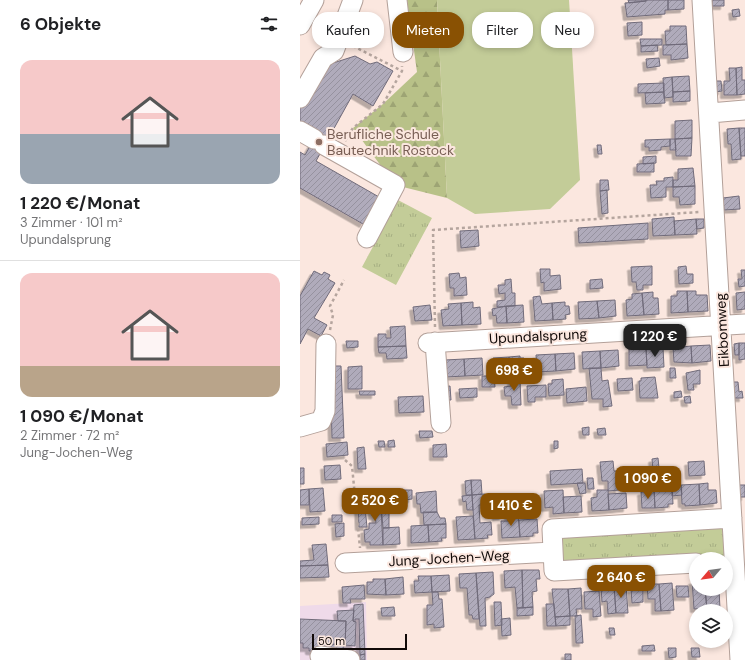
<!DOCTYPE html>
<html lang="de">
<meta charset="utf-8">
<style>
body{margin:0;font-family:"DM Sans",sans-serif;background:#f2f2f2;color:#202124;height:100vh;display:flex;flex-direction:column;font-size:15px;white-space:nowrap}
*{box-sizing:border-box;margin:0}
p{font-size:13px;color:#757577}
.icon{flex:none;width:22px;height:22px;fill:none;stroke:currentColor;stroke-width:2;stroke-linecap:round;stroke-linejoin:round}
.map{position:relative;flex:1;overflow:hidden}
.side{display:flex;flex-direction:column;background:#fff;width:300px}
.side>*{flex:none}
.guide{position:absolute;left:12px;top:12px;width:373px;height:36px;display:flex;gap:8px}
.needle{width:26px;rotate:241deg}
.buttons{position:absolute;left:389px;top:552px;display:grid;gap:8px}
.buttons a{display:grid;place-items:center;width:44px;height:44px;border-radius:50%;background:#fff;box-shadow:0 2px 6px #0003;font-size:20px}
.scale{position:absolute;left:12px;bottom:10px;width:95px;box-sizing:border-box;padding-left:4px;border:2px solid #110a08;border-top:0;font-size:11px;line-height:14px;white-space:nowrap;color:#110a08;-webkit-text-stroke:3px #fbe7df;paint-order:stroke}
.price{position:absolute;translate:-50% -34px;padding:0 9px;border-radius:8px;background:#895103;color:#fff;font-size:13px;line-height:26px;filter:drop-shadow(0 1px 2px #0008)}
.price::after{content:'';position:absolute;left:50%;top:24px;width:12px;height:9px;margin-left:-6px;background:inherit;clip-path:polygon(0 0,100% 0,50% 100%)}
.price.on{background:#222;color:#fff}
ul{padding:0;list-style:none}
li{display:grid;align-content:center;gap:8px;height:212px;padding:0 20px}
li+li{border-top:1px solid #e0e0e0}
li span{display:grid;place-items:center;height:124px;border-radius:12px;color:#555}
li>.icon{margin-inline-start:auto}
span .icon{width:72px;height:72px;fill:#fffc;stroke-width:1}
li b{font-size:17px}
h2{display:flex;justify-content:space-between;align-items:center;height:48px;padding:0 20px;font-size:17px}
.pill{padding:0 14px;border-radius:16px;background:#fff;box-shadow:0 2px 6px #0003;font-size:14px;line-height:36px}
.pill.on{background:#895103;color:#fff}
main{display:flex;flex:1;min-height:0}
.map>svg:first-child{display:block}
.commercial{fill:#efdae9}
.grass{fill:url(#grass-tufts)}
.forest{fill:url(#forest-firs)}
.pitch{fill:#c3cc98}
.building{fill:url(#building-hatch);stroke:#706b7a;filter:url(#shadow)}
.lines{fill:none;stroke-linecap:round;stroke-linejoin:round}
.minor-casing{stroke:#b3a099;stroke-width:21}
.path{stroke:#b5a59e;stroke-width:2.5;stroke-dasharray:3 3;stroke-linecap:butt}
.minor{stroke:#fff;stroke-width:19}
.education-dot{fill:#8d6e63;stroke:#fbe7df;stroke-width:1.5}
.labels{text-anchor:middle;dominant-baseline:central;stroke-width:4;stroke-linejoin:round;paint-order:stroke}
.education-label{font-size:14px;fill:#785e54;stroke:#fbe7df;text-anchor:start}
.street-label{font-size:14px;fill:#110a08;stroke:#fbe7df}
</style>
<main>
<section class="side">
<h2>6 Objekte<svg class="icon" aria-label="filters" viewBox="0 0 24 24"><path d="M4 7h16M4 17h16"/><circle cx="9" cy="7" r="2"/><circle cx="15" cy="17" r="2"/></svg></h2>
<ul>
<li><span style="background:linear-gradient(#f6c9c9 60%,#9aa5b1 0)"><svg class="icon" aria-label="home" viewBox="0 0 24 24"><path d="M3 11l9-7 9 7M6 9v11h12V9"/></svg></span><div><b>1 220 €/Monat</b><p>3 Zimmer · 101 m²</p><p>Upundalsprung</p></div></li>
<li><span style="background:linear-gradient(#f6c9c9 75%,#b9a48a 0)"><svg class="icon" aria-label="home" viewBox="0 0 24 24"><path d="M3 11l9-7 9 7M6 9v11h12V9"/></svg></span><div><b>1 090 €/Monat</b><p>2 Zimmer · 72 m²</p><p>Jung-Jochen-Weg</p></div></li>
</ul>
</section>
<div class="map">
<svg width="445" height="660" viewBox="0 0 445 660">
<defs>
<pattern id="grass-tufts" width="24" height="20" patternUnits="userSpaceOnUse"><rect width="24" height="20" fill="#c3cc98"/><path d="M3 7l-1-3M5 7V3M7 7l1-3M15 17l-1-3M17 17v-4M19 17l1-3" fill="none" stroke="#a6ae82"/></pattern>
<pattern id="forest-firs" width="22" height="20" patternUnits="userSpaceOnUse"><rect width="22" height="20" fill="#b8c188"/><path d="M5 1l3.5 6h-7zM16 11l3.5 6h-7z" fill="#9da474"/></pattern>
<pattern id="building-hatch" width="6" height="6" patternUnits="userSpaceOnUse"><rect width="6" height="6" fill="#b0abbb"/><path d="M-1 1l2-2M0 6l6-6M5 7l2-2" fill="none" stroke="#96929f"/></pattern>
<filter id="shadow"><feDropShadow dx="-3.5" dy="3.5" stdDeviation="0" flood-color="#0004"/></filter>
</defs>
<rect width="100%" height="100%" fill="#fbe7df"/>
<path class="commercial" d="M66,602L67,660H0V606Z"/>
<path class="grass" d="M98,200L132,218L96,285L62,267Z
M429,523L426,559L258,566L262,533Z"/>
<path class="forest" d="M107,0H137L147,198L95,185L53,128L83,104L117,72Z"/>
<path class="pitch" d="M137,0H269L280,180L250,209L175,214L147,198Z"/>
<path class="building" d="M328,0H346V1L329,3Z
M346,0H368V10H365V14L327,17L325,3L346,1Z
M368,0H384V9L368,10Z
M412,0H424V6H412Z
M439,9L440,16L433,17L432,10Z
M342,22V35L328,36L327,23Z
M370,26H386L387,44L366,45L365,31H370Z
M340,39H362V45L341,46Z
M387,44L388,58L371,60V55H363V45Z
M357,45L358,51L341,52V46Z
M55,56L70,64L77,62L93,71L73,106L53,94L16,161L79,197L63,224L0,188V152L5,155L18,132L0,121V104L30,64Z
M359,58L360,66L347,68L346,59Z
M442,67V80H445V94L437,95L436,68Z
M429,68H436L437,95H424V81H430Z
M389,76L390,91L373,92L372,77Z
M372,77L373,97L364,98L363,78Z
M415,81H421L422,91L416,92Z
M364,83V92L338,93V84Z
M390,91V101L373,102V92Z
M364,92L365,103L346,104L345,93Z
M392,120V138L375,139V121Z
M439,128H445V156H441Z
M439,128L441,159L432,160L431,144H428L427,129Z
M392,138L391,156H376L375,139Z
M370,139V146L361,147V150L349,151V147H345V140Z
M370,139H375L376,150H370Z
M297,145H301L302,154H298Z
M356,156V163L343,164V157Z
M354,163V172H337V164Z
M393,168L395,186L373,187V180H378V169Z
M373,177V187H366V197L351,198L350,185H357L356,181H364V178Z
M300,180H308L309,190L300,191Z
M395,186V204L380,205L379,197H373V187Z
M307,190L308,213L302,214L300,191Z
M439,196L440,209L424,210L423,198Z
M374,217L375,235L353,236L352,219Z
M396,219L397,234L375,235L374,221Z
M396,219H404V228L397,229Z
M348,223V239L279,243L278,228Z
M178,230L179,246L161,248L160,231Z
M352,266V285H343V290H337L336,282H332L331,267Z
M386,266L387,274H393V283L379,284L378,267Z
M240,269H250V276L260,275L261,289L244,291V282L241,283Z
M441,270H445V286L439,287L438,279H442Z
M14,271L22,275L24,272L30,275L28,279L35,283L14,318L27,325L21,336L8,329L0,344V296Z
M159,273L160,278L166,277L167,295L154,296V288H150L149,274Z
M211,279L212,293H215V306L197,307V301L205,300V293L199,294L198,285H205V280Z
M302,279L303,288L290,289V280Z
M377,291H387L388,312L371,313V296H377Z
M387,291H396V295H407L408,311L388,312Z
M353,292V298H358L359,314L344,315L342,293Z
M445,292V309L437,310L436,293Z
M342,293L344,315L327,316L326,300L332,299V294Z
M240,296L242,304L252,303L253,320L235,321L233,297Z
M315,300L316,316L299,318L297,301Z
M297,301L299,318L279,319L278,302Z
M173,302V308L180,307L181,324L162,325L161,303Z
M265,302V306H269L270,314L265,315L266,319L253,320L252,303Z
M161,303L162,325L143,326L141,310L149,309L148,304Z
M130,305L132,320L115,321L113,307Z
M223,305L224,322L207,323L206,306Z
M206,306L207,323H197L196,315L193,316L192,309Z
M105,326L106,346L78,347V334H86V338H91L90,327Z
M46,341H58V347L47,348Z
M439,343H445V359L439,360Z
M439,343V355H435L434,344Z
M410,345L411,361L392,363L391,346Z
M106,346L107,358L87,359L86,353H79L78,347Z
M391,346L392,363L374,362L373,348Z
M346,348L347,365L329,366V349Z
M346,348H363L364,367L347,368Z
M318,350L319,366L301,368L300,351Z
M300,351L301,368L283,369L282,352Z
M274,353L275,369L256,371L255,354Z
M255,354L256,371L237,372L236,355Z
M220,356V358H224L225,372H216L217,378L211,379L209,357Z
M209,357L210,373L194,374L193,358Z
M182,358L183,375L165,376L164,359Z
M164,359L165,376L146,377L145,360Z
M30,366H41L44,438H32Z
M62,366V389H48V367Z
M289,368H301L302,381L308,380L312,406L303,407V399H292Z
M370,368H375L376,378H370Z
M400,370V384H393L394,390H388L386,373Z
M182,376H194L195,387H182Z
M355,377L358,398H340L339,381H341V378Z
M332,378L333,390L318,391L317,379Z
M263,379L264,395L249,396L248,384H252V380Z
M220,380L221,405H212L211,396H205L204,387L211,386V381Z
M432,382H438L439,392L442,391L443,398H434Z
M246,385V397H235V402H228L227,386Z
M150,386L151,400H144L143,387Z
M286,387L287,401L267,403L266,389Z
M177,388V397L160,398L159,389Z
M59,391H75V395H60Z
M381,391L382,397L374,398V392Z
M123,396L124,412L99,413L98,397Z
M390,396L391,403H385L384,397Z
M289,427V435H283L282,428Z
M305,428L306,435H298L297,429Z
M119,431H132L133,437L120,438Z
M94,440L95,447H88V441Z
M78,441H84L85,447H79Z
M254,441H258V448L254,449Z
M47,442L48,455L27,457L26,444Z
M146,444L147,457H133V445Z
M64,447L66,469H58L57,448Z
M358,458L360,478H353L354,485L348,486V479H343L342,470H353L352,459Z
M313,461L314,471H318L319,490L308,491V481H302L300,462Z
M404,461L405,475L389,476L388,462Z
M40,465L41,479L25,480L24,466Z
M0,468H4V484H0Z
M282,469L283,483L251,485L250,471Z
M330,471V473L338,472L339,484L324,485L323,472Z
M287,478H293L294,489H288Z
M171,480L172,495H166L165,481Z
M171,480H181L182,494L172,495Z
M277,483H285L286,493L280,494Z
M408,483V490H416L417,503L400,505L399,484Z
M399,484L400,505L385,506V504H382L381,485Z
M372,485L373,504H368V507L355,508L354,486Z
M372,485H381L382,495L372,496Z
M439,485H445V497H440Z
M23,488L25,511L10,512L9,489Z
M9,489V505H0V490Z
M104,490H112V499L105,500Z
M263,490L264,513L253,514V507L245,508L244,491Z
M297,490H308L309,510L292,511L291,498L297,497Z
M93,491L94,507H89V528H83L80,492Z
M136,491L137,512L121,513L120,504H117L116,493Z
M354,491L355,508H342L341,492Z
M71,492H80L83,545H70V542H65L64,530L69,529V523H76L75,516H72Z
M326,493L327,508L309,510L308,494Z
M185,494L186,505H179L180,523L191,522L192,535H187L188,538L175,539L172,495Z
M172,495L173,510H167L166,501L163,502L162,496Z
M281,496L282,512L264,513L263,497Z
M227,497L228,507H212V498Z
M195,502H203V516L196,517Z
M58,507H65L67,527H59Z
M123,512H137L140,518H145L146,524L124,525Z
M32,515H42V522H32Z
M208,515H218L220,537L202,538L201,521H208Z
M173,516L175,539L158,540L156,517Z
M19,517V524L2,525V518Z
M237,519L238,533H233V536L220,537L219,520Z
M44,523V536L36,537L35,524Z
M146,524V538H141L142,541L129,542L128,525Z
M128,525L129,542L111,543V526Z
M99,527L100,544L83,545V528Z
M26,544L28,565L0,566V561L14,560L12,545Z
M28,565L29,577L0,578V566Z
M222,570H239L240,579H236L237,591L232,592L233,607L223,608Z
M222,570L223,608H217L215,587L205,588L204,571Z
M193,572L194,594L190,597L185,598L186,626H180L176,573Z
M176,573L179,619H173L172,615H169L167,588H160L159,574Z
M149,575L150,591L132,592L131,576Z
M118,576H131L132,592L115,593L114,581H119Z
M103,577L104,594L86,595L85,579Z
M73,579H85L86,595L67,594V582H73Z
M392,581H396V589H405L407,608L394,609Z
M372,583L374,610L361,611L359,584Z
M347,584H359L361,611H355V599H348Z
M64,585L65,599H50L51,603H43L42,587Z
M326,585L328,613H316L314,586Z
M314,586L316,613L308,614L307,601L302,602L301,587Z
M376,586H388L389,597H377Z
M281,588L282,609H276L277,616H270L268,589Z
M252,589H268L270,616L255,617Z
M331,589H343V602L332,603Z
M405,589H419L420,609L407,610Z
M299,591L301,616L293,617V609H285L284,592Z
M132,592H138L139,599H142L144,627L134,628V624L127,625V605H133Z
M194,602H201L202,625L195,626Z
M63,604L65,654L60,655L59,619H55V622L53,621L54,605Z
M246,604H254L256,626H247Z
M94,607L95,616H82L81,608Z
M233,607V615L217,616V608Z
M54,610L53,621L56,622L55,646L45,645L46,621H38L37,611Z
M281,615L283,643H276L275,616Z
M270,616V625L256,626L255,617Z
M210,618L211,635L202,636L201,619Z
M0,619L46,621L45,645L29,644L28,652L9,651V648H3V643H0Z
M309,628H314L315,635H310Z
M29,644L44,645L43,653L28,652Z
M354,645L355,651H342V646Z
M368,648H376V657L369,658Z
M391,648H399L400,657H392Z
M65,654V660H60V655Z
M265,654H271V660H265Z"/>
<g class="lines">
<defs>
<path id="minor" d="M97,0L103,52
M402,0L440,660
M0,25L14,0
M0,98L23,58L34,51L53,0
M410,113L445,110
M0,131L14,139
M24,145L95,185L67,238
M135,342L141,423
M128,343L445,324
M0,427L21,421L25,411L26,344
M45,563L253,552
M396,563L254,571L252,529L432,518
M20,656L50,660"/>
</defs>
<use href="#minor" class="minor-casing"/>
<path class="path" d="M53,46L102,71
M45,141L53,128L83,104L102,71V66
M135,327L133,230L399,212
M30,330L33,315L30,306L44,280
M45,460L52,466L60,548"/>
<use href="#minor" class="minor"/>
</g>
<circle class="education-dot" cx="19" cy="142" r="4"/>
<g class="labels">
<g class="education-label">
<text x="27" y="134">Berufliche Schule<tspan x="27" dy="16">Bautechnik Rostock</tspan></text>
</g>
<g class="street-label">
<text transform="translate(422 330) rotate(-93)">Eikbomweg</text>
<text transform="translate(238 336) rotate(-3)">Upundalsprung</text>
<text transform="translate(149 558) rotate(-3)">Jung-Jochen-Weg</text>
</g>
</g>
</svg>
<div class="buttons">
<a><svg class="needle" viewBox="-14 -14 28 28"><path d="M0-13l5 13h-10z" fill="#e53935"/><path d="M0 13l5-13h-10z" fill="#757577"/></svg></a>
<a><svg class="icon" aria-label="layers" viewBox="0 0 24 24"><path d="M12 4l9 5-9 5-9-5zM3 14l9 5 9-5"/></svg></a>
</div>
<div class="scale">50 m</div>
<b class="price on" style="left:355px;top:358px">1 220 €</b>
<b class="price" style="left:214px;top:392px">698 €</b>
<b class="price" style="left:348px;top:500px">1 090 €</b>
<b class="price" style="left:75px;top:522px">2 520 €</b>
<b class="price" style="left:211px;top:527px">1 410 €</b>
<b class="price" style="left:321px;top:599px">2 640 €</b>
<div class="guide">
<a class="pill">Kaufen</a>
<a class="pill on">Mieten</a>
<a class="pill">Filter</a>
<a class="pill">Neu</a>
</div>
</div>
</main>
